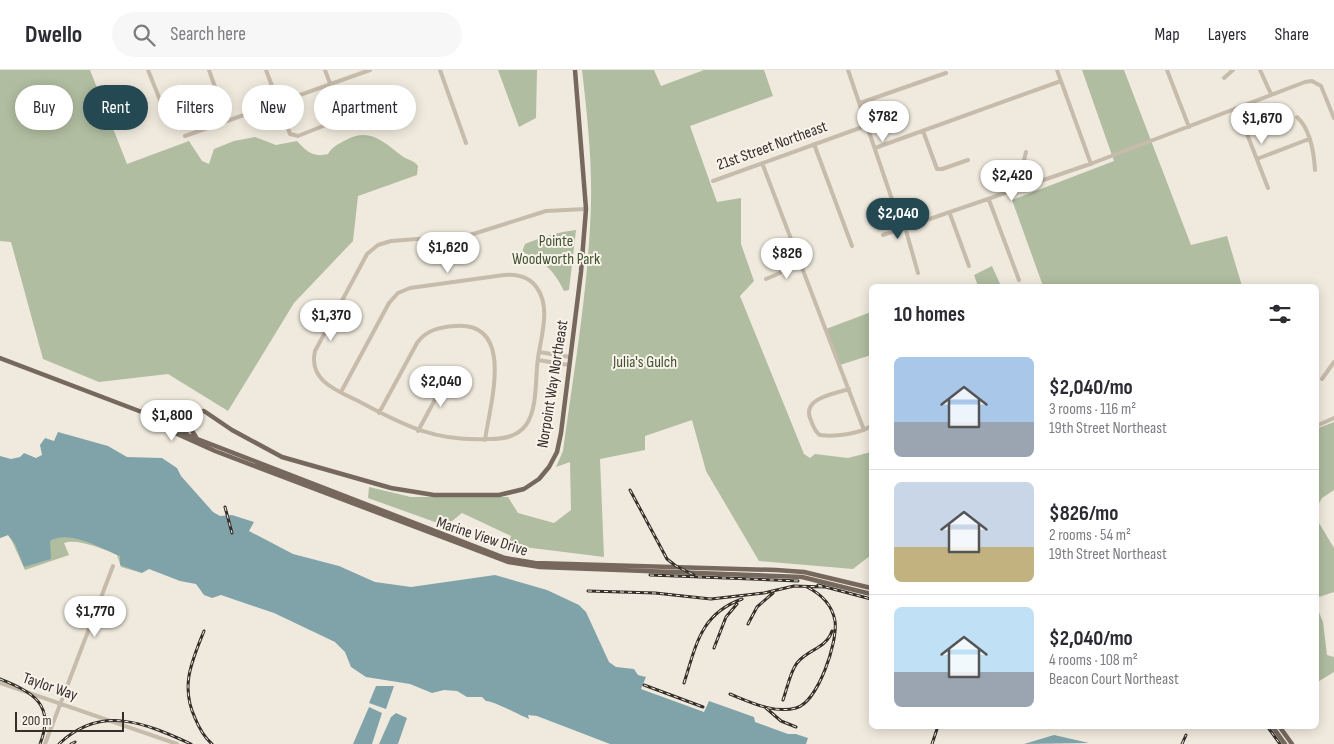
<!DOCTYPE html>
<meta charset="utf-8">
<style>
body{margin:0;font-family:"Sofia Sans Condensed",sans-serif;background:#f7f7f7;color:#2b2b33;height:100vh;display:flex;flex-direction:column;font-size:19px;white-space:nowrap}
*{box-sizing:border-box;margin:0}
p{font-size:16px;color:#7c7c81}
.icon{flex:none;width:28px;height:28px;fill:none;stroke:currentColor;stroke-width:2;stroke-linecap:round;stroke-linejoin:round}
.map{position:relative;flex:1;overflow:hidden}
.panel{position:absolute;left:869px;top:214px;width:450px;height:445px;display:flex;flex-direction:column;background:#fff;border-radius:8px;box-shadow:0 2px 12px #0003}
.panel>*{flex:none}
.guide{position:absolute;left:15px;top:15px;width:475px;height:45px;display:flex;gap:10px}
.scale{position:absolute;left:15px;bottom:12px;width:109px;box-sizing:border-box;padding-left:5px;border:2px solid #352f2a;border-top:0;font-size:14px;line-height:18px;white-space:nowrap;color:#352f2a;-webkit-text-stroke:4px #f8f3ea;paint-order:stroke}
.price{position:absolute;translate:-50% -42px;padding:0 11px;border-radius:18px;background:#fff;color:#222;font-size:16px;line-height:32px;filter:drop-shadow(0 1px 2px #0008)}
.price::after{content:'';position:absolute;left:50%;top:30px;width:15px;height:11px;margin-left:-8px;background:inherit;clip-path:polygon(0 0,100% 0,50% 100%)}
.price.current{background:#244952;color:#fff}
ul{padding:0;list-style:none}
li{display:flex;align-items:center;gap:15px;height:125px;padding:0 25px}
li+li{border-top:1px solid #e1e1e2}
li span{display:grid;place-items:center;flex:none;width:140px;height:100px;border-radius:8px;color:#555}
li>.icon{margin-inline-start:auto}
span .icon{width:60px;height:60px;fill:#fffc;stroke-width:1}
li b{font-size:21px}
h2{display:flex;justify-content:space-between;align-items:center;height:60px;padding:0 25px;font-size:21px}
.chip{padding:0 18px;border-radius:22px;background:#fff;box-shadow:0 2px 12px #0003;font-size:18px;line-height:45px}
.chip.current{background:#244952;color:#fff}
header{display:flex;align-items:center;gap:30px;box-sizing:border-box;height:70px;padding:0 25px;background:#fff;border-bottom:1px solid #e1e1e2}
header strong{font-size:24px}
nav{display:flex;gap:28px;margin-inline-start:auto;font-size:18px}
.search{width:350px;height:45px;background:#f7f7f7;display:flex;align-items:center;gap:12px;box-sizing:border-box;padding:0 18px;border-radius:28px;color:#7c7c81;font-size:19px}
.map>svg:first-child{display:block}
.green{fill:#b0bda0}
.water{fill:#80a3aa}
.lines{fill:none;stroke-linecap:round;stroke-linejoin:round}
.minor{stroke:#c7bbab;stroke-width:4}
.major{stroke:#76685d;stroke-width:4.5}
.rail-casing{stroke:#352f2a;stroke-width:3}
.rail{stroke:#f8f3ea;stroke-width:1;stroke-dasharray:4;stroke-linecap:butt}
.labels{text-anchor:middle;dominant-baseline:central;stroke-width:4;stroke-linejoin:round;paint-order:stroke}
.street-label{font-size:16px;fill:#352f2a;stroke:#f8f3ea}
.park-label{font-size:16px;fill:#415130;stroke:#f8f3ea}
</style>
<header>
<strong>Dwello</strong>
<div class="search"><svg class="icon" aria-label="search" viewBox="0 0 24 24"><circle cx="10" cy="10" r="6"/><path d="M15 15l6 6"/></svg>Search here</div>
<nav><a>Map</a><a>Layers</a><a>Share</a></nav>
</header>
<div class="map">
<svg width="1334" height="674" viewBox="0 0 1334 674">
<rect width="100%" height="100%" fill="#f0eade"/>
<path class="green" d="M0,0H90L127,94L189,71L202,91L209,94L214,79L234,71L255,67L276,75L297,71C306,81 313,88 328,84C332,77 338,74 346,70C369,57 384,72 402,86C407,90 414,90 418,96L417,105L358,126L353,171L294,233L228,341L168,304L99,312L43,289L11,172L0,171Z
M498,0H537L536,48L519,57Z
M582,0H654L661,16L704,0H764L773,26L690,56L717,132L741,128V174L754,211L740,226L804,384L810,388L815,384L848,388L871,382V485L853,499L759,491L706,401L692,350L645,366V380L600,389L604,487L508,475L511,466L462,443L446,456L368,428L369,417L411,427H508L518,443L554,453L571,440L570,392L556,397L563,381C574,299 589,216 591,132C592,89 587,43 582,0Z
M1082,0H1124L1191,175L1227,166L1242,216H1043L1012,130L1114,91Z
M576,160L569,220L564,221C554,200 543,190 522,182L525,174C542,167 558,162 576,160Z
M992,196L1001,216H978L974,205Z
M871,242V285L840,295L826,259Z
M1334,352V420L1322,428L1318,435L1316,433V359Z
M1316,448L1334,478V522L1316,528Z
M0,459L89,465L140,496L142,503L121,497L117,485C104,479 77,468 64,473L69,485L25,500L11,469L8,465L0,468Z
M1318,540L1323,552L1327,585L1334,587V602L1316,613Z"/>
<path class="water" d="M58,362L108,376L127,387L162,388L177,398L181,406L213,442L220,446L232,445L254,452L249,461L293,484L339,496L375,512L411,517L495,505L547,520L579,535L586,542L609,592L616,597L634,599L638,605L646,607L641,619L704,642L709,631L754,647L755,652L788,664H796L808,668L806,674H610L537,646L528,645L529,649C519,645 494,631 486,631L482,627H467L457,621L444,620L432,623L410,614L366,607L351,597L345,582L335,572L274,543L221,525L212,528L204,525L196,514L180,511L149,499L142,503L120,495V486C101,478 68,459 50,471L51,489L24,497L15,474L8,465L0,468V386L11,389L20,387L24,383L36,388L42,385L40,375L45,368L54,371Z
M376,616H394L386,639L369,633Z
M369,637L382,643L372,674H353Z
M396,643L407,648L398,674H379L391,647Z
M1054,665L1089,673L1024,674Z"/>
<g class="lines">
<path class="minor" d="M148,0L162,35
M209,0L227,51
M266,0L290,64L298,66L343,48L377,43
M325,0L343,48
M440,0L466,73
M848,0L899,150L905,157L918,203
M1057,0L1091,94
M1167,0L1189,57
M1260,0L1271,24
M1224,8L1233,0
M860,33L946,3
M1237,38L1268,118
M1297,47C1310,59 1314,83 1315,100
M923,61L937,99H942L968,90
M185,66L370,0
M814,74L852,176
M875,78L1061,11
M1026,82L1023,94L1030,116
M1257,89L1309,69
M762,93L864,360
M713,111L868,55
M989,130L1019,210
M950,144L969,196
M883,165L1093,93L1305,12L1312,11L1321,16L1334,48
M766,209L801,194
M539,282L570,287
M538,290L569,295
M1322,309L1334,292
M849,319C834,324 803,328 810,348C813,355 814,361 820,365C835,367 859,364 871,356
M341,322L389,233L398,223L410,218L504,205C517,204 529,206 537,218C551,237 541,267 538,288C535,308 538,338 526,355C517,367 503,369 489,369C436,372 405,356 360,332C339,321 308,312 315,281L367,184L378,175L391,171L470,165L546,141L586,139
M379,343L417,273C426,260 440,257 455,256C516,251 490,334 485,370
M1316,356L1334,348
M418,361L438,324L457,309
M0,613L177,674
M45,674L113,496"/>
<path class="major" d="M0,288L147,344L175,363L215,381L508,492L540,497L802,507L871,524
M192,344L190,358L196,367
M162,351L173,352L197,342L204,341L232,360L282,387L391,418L434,425H499L524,419L539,409L549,397L557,382L561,363L581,202L586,139L575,0
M168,355L187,365L505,488L535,493L776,500L804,502L871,518
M187,365L184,355L187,346
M1272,656L1285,674
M1279,656L1292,674"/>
<defs>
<path id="rail" d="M630,420L667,489L676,496L694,505
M225,437L232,463
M650,505L798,511
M818,515L871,529
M588,521L655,523L711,529L764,523L794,516L825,517
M748,554L757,537L773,523
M204,561C192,591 180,616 195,648C199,658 204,667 212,674
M714,578L726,547L737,534
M0,609C32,622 56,634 40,674
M684,613C696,576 700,544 742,529
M644,615L703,637
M730,624C750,632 774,644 796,638C818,632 838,572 835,551C832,534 821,524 807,517
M783,630C787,619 790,602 797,593C808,579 826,579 832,561
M766,638L781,651L796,657
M1267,656L1280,674
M59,674C101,634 145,653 191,674
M71,674L75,672
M932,674L938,656
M1182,674L1186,665"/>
</defs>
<use href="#rail" class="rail-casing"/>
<use href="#rail" class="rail"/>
</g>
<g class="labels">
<g class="street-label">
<text transform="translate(772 76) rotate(-20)">21st Street Northeast</text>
<text transform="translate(553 314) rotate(-81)">Norpoint Way Northeast</text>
<text transform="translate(482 467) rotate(18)">Marine View Drive</text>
<text transform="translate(50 617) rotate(19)">Taylor Way</text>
</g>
<g class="park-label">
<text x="556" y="171">Pointe<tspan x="556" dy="18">Woodworth Park</tspan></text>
<text x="645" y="292">Julia's Gulch</text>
</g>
</g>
</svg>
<div class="scale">200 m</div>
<b class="price" style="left:883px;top:73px">$782</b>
<b class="price" style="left:1262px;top:75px">$1,670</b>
<b class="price" style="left:1012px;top:132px">$2,420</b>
<b class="price current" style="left:898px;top:170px">$2,040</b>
<b class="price" style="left:448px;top:204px">$1,620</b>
<b class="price" style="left:787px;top:210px">$826</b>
<b class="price" style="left:331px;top:272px">$1,370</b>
<b class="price" style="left:441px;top:338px">$2,040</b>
<b class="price" style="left:172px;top:372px">$1,800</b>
<b class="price" style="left:95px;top:568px">$1,770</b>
<div class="guide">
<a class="chip">Buy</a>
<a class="chip current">Rent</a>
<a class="chip">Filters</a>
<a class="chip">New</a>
<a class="chip">Apartment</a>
</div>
<section class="panel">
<h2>10 homes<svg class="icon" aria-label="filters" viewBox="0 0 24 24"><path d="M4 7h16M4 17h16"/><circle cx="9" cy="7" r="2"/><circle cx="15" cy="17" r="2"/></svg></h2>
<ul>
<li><span style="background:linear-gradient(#a9c7e8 65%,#9aa5b1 0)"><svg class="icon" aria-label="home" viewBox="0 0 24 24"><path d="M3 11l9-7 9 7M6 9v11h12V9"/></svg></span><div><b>$2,040/mo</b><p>3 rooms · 116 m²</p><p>19th Street Northeast</p></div></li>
<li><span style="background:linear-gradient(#c9d6e8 65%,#c2b280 0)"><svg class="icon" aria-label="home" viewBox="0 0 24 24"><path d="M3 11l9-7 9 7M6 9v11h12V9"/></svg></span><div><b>$826/mo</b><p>2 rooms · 54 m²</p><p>19th Street Northeast</p></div></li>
<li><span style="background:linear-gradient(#bfe0f5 65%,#9aa5b1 0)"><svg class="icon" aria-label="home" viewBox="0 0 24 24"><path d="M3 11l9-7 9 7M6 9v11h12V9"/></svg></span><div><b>$2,040/mo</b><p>4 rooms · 108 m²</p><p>Beacon Court Northeast</p></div></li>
</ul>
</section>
</div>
